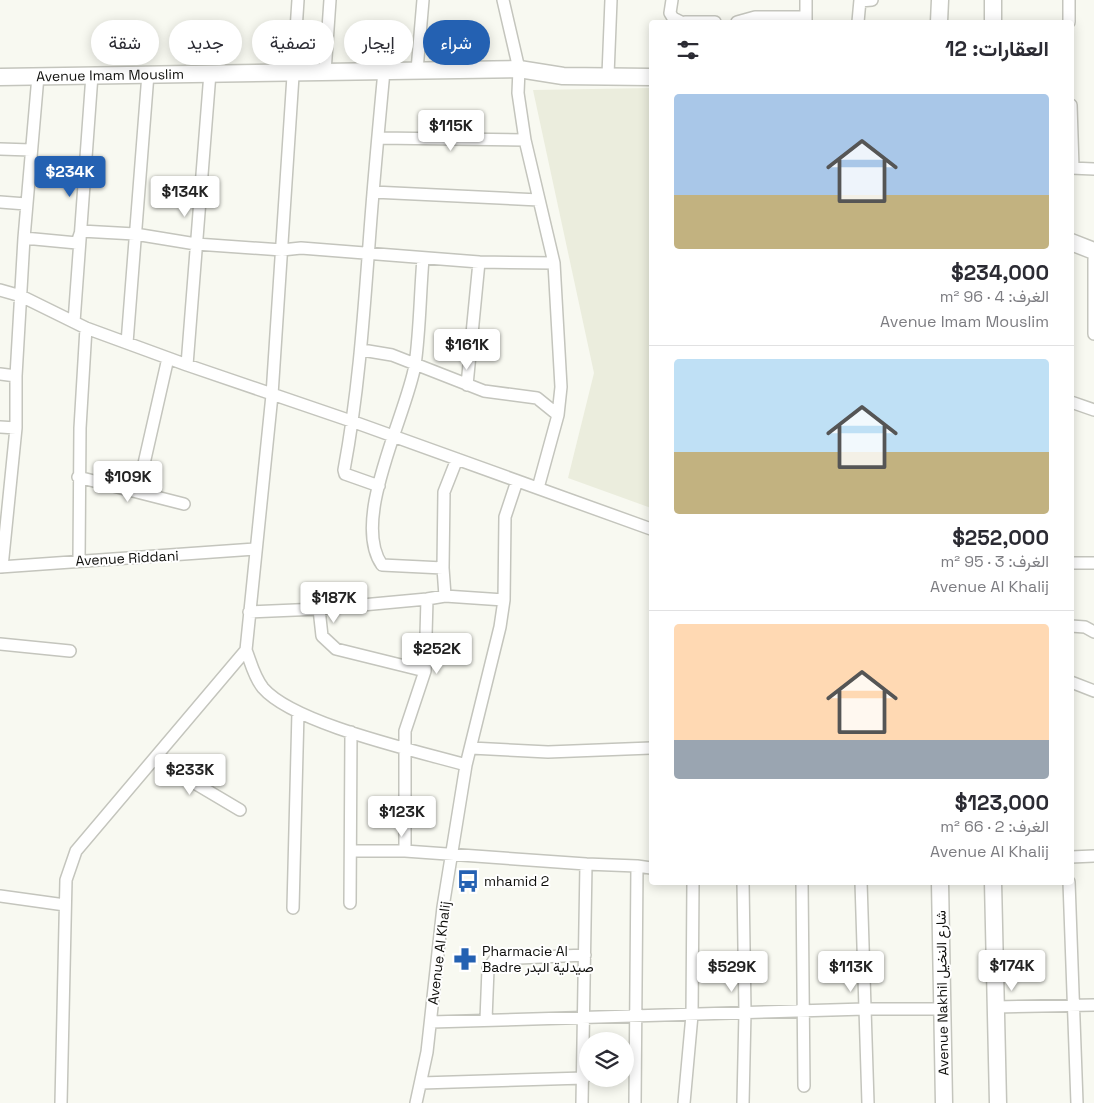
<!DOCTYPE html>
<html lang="ar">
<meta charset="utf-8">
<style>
body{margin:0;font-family:"Space Grotesk",Vazirmatn,sans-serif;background:#f2f2f3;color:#2b2b33;direction:rtl;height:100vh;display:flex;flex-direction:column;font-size:19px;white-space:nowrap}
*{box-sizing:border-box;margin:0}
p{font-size:16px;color:#7c7c81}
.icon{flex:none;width:28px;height:28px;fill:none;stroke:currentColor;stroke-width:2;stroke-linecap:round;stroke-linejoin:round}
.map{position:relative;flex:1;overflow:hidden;direction:ltr}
.sheet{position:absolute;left:649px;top:20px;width:425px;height:865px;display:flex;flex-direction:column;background:#fff;border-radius:5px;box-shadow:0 2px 12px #0003;direction:rtl}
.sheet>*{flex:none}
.hud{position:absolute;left:15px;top:20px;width:475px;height:45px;direction:rtl;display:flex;gap:10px}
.controls{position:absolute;left:579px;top:1032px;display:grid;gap:10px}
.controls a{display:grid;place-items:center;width:55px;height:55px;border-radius:50%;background:#fff;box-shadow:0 2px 12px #0003;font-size:25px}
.price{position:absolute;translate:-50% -42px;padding:0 11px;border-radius:5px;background:#fff;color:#222;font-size:16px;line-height:32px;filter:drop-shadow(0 1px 2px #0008)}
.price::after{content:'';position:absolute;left:50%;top:30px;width:15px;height:11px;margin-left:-8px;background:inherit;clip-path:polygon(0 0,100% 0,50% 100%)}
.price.active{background:#2461b2;color:#fff}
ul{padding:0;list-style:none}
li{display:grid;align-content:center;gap:10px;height:265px;padding:0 25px}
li+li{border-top:1px solid #e1e1e2}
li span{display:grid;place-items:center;height:155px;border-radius:5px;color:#555}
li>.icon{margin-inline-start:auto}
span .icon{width:90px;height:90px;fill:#fffc;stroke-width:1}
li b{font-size:21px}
h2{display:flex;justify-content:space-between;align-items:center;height:60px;padding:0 25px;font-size:21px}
.tag{padding:0 18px;border-radius:22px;background:#fff;box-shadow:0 2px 12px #0003;font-size:18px;line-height:45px}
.tag.active{background:#2461b2;color:#fff}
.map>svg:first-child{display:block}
.built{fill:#ebeddd}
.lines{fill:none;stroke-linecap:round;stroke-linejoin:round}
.street-casing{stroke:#c4c5bd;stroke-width:14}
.secondary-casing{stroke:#c4c5bd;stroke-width:19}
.street{stroke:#fff;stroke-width:11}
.secondary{stroke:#fff;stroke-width:16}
.labels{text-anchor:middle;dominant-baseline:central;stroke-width:4;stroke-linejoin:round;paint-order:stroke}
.street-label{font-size:14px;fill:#0f0f0c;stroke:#fff}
.poi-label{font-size:14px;fill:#0f0f0c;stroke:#fff;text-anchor:start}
</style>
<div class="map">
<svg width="1094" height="1103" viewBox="0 0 1094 1103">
<rect width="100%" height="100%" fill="#f8f9f1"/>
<path class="built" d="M651,88V508L568,478L594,373L533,90Z"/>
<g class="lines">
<defs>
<path id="street" d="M298,0L272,395L246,650C251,663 254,677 263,688C294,724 417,751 466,765
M503,0L519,69L518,93L525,140L554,263L561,387L558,415L538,488
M672,0L670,13L673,18L681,22
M1069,0V22
M860,1L872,0
M685,22H715
M737,22L755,17H806
M806,22V0
M858,22L860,0
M417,70L423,0
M325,72L330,0
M608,75L611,0
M1071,105L1073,168
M378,138L525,140
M0,149L31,150
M1071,168L1094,169
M373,192L539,200
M0,202L26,204
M24,238L77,243L81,231L135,234L196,244L282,250L301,248L479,262L554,263
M423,259C420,293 420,330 415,365C407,414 350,520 382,565L443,568L445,596
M1094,259V334
M0,290L21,296L86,328L187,365L354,422L651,529
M74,322L92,75
M127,343L148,74
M362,350L392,355L484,391L537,398L558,415
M187,365L210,73
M0,374L16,376
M467,385L479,262
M1071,402L1094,410
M0,427L16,428
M143,468L168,358
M78,477L184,504
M379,486L345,474L344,470C359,390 364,311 370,231C374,177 379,124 384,71
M79,561L80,428L86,328
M1071,563H1094
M0,567L255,549
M2,567L16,428V376L24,238L38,76
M443,568L444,492L457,459
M319,609L322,636L336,649L425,671
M249,612L319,609L427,599L445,596L504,600
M1071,626L1085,627L1094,632
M0,644L70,651
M1071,682L1094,691
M471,748L548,752L651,748
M154,759L240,810
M351,851H405L586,864L582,1103
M405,851V731L425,671L427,599
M1071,857L1094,856
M586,864L637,866
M743,882L745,1012L743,1103
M802,882L804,1086
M861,882L868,1103
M1069,882L1077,1103
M0,896L65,905
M350,903L351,732
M293,908L298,712
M996,1007L1094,1005
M486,1020L488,969L495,959L585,955
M431,1022L865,1009H943
M421,1083L584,1078
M61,1103L66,880L76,851L246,650
M416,1103L427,1052L443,907L466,765L500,627L504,600L505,517L517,481
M635,1103L637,866L651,868
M684,1103L692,1015L693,882"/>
<path id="secondary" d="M993,0V22
M939,22L940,0
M0,77L519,69L563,76L651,77
M1071,242L1094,251
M940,882L944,1103
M993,882L998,1103"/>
</defs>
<use href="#street" class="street-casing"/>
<use href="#secondary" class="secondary-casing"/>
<use href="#street" class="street"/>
<use href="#secondary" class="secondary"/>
</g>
<defs>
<symbol id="bus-bare" viewBox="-9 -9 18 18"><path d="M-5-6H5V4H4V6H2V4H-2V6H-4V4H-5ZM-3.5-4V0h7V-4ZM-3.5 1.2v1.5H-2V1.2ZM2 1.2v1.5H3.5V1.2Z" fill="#2461b2" stroke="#fff" stroke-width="2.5" paint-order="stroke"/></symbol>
<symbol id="pharmacy-bare" viewBox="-9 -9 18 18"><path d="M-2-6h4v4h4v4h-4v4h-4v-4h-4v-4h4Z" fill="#2461b2" stroke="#fff" stroke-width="2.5" paint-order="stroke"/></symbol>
</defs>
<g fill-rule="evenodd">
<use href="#bus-bare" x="452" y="865" width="32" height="32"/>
<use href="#pharmacy-bare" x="449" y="943" width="32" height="32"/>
</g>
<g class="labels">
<g class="street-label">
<text transform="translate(110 75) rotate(-1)">Avenue Imam Mouslim</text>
<text transform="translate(127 558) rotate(-3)">Avenue Riddani</text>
<text transform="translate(439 953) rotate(-83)">Avenue Al Khalij</text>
<text transform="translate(942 993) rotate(-91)">Avenue Nakhil شارع النخيل</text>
</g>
<g class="poi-label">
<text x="484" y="881">mhamid 2</text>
<text x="482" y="951">Pharmacie Al<tspan x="482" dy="16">Badre صيدلية البدر</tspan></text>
</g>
</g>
</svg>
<div class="controls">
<a><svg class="icon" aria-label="layers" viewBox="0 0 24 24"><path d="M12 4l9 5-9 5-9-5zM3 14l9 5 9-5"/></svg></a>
</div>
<b class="price" style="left:451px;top:152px">$115K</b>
<b class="price active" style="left:70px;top:198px">$234K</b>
<b class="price" style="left:185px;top:218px">$134K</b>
<b class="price" style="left:467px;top:371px">$161K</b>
<b class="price" style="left:128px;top:503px">$109K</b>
<b class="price" style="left:334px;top:624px">$187K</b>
<b class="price" style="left:437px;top:675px">$252K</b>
<b class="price" style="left:190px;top:796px">$233K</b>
<b class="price" style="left:402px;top:838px">$123K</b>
<b class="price" style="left:1012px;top:992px">$174K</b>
<b class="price" style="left:732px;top:993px">$529K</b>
<b class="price" style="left:851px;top:993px">$113K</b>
<div class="hud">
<a class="tag active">شراء</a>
<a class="tag">إيجار</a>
<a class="tag">تصفية</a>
<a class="tag">جديد</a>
<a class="tag">شقة</a>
</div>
<section class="sheet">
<h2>العقارات: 12<svg class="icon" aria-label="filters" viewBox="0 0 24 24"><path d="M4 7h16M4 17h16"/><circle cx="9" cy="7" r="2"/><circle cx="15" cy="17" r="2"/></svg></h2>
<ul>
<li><span style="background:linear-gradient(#a9c7e8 65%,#c2b280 0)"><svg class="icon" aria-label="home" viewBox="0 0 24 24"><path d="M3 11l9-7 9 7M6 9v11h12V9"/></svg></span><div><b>$234,000</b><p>الغرف: 4 · 96 m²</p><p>Avenue Imam Mouslim</p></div></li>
<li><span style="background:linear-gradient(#bfe0f5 60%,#c2b280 0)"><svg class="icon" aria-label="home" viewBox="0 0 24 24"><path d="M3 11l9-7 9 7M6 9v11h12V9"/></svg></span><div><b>$252,000</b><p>الغرف: 3 · 95 m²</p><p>Avenue Al Khalij</p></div></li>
<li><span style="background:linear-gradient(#ffd9b3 75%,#9aa5b1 0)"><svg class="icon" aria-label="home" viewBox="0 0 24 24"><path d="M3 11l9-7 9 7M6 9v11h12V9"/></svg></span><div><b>$123,000</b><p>الغرف: 2 · 66 m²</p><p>Avenue Al Khalij</p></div></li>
</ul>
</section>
</div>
